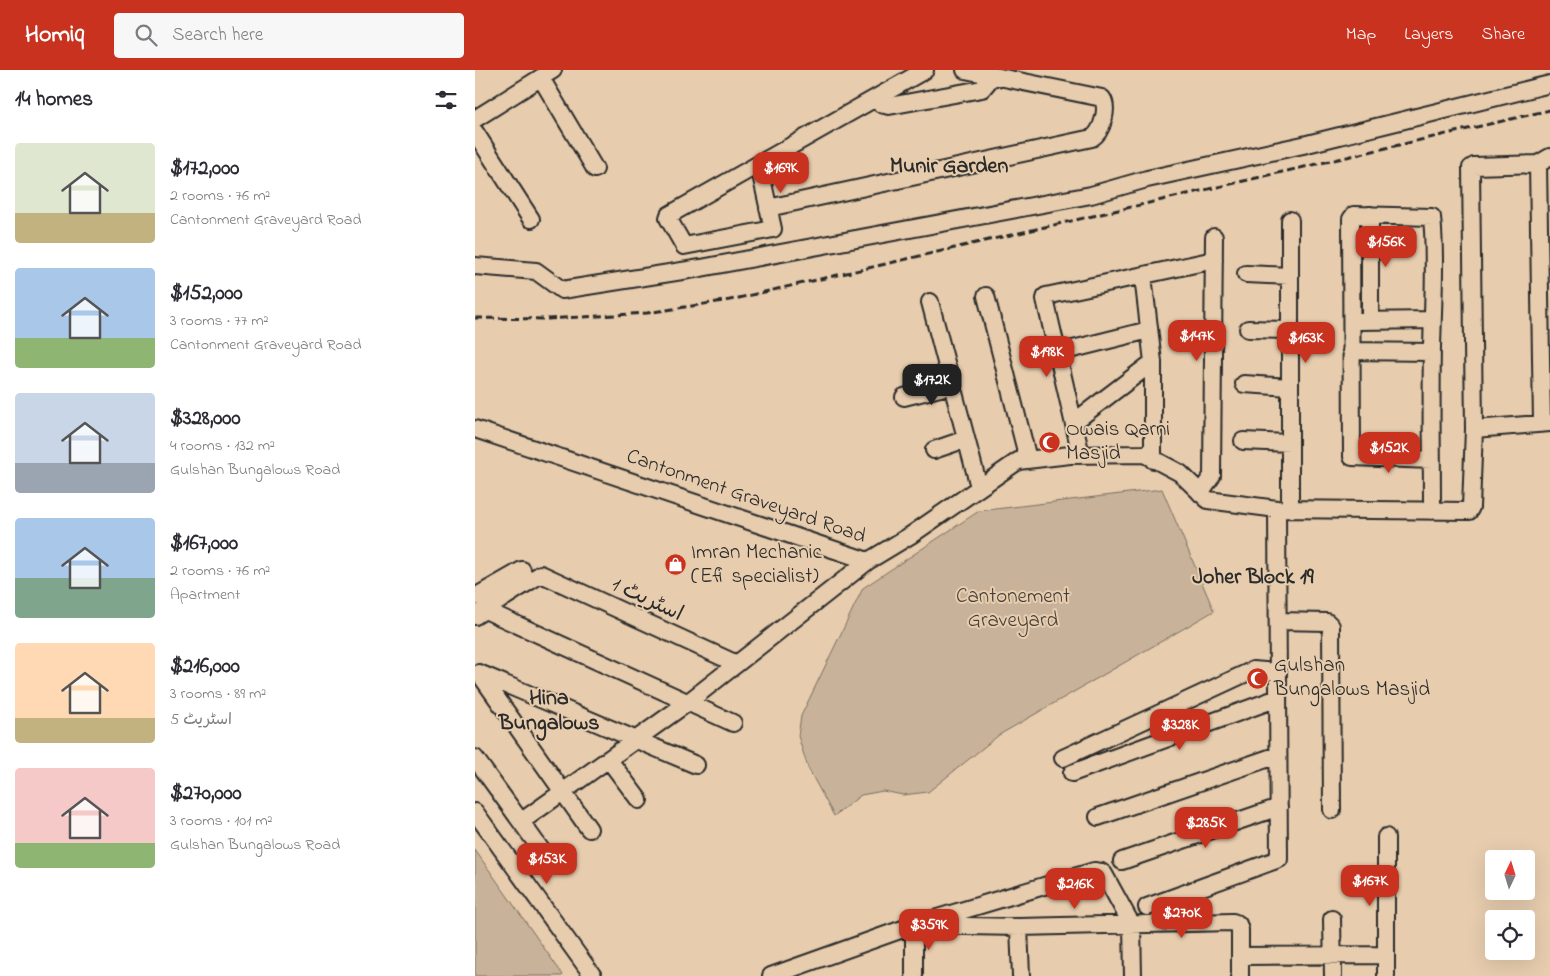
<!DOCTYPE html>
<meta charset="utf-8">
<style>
body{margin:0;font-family:"Indie Flower","Playpen Sans Arabic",sans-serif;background:#f7f7f7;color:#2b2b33;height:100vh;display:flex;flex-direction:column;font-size:19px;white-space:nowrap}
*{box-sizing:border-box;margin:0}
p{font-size:16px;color:#7c7c81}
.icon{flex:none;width:28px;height:28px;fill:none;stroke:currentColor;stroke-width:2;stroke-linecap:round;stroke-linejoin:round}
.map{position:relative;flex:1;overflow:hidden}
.sheet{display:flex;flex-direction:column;background:#fff;width:475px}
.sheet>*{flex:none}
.needle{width:32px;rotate:4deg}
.tools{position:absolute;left:1010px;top:780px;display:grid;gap:10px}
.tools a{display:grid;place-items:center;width:50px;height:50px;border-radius:5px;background:#fff;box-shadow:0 5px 20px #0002;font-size:25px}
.price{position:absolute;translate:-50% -42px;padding:0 11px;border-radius:10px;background:#c8321e;color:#fff;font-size:16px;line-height:32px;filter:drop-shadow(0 1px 2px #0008)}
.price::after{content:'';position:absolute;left:50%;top:30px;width:15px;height:11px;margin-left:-8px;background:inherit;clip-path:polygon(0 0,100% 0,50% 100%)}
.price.selected{background:#222;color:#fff}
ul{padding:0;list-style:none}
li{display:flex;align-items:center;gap:15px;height:125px;padding:0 15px}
li span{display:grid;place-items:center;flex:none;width:140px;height:100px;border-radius:5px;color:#555}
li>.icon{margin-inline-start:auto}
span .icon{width:60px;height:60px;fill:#fffc;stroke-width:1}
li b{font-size:21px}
h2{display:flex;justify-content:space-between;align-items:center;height:60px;padding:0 15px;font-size:21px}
header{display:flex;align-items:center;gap:30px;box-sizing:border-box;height:70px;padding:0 25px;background:#c8321e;color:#fff}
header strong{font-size:24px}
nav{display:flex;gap:28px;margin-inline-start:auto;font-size:18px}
.search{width:350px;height:45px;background:#f7f7f7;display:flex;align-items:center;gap:12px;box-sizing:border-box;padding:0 18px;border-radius:5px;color:#7c7c81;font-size:19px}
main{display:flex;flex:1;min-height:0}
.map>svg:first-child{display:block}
.green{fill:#c8b299;stroke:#7a6e62}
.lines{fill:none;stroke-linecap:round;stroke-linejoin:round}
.minor-casing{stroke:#2b2b2b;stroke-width:20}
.minor{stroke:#e7cdae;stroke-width:16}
.rail{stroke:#2b2b2b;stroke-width:3;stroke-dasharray:8 4;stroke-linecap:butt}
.labels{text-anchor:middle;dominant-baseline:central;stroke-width:4;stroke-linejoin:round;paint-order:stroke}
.poi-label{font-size:21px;fill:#2b2b2b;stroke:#e7cdae;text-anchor:start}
.street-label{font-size:21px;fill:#2b2b2b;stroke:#e7cdae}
.park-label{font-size:21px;fill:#433f3c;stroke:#e7cdae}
.neighbourhood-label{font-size:22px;font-weight:bold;fill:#2b2b2b;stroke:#e7cdae}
</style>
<header>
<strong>Homiq</strong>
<div class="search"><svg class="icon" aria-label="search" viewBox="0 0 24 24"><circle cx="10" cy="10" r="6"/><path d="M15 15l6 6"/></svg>Search here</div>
<nav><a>Map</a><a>Layers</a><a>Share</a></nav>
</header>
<main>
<section class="sheet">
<h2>14 homes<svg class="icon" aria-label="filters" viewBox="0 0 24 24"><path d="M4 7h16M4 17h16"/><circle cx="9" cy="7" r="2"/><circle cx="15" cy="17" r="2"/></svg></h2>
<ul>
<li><span style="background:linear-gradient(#dfe7d0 70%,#c2b280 0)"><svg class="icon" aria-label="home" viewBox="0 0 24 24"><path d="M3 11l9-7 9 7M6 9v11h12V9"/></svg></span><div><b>$172,000</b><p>2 rooms · 76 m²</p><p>Cantonment Graveyard Road</p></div></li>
<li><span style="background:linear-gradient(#a9c7e8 70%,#8fb573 0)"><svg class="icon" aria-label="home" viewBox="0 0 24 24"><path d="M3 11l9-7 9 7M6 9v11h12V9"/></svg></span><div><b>$152,000</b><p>3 rooms · 77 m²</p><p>Cantonment Graveyard Road</p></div></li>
<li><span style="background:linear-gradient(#c9d6e8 70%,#9aa5b1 0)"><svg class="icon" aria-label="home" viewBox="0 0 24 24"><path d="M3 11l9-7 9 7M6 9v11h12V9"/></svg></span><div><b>$328,000</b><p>4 rooms · 132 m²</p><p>Gulshan Bungalows Road</p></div></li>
<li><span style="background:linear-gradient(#a9c7e8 60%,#7fa58c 0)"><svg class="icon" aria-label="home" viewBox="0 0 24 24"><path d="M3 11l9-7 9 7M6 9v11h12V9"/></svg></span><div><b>$167,000</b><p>2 rooms · 76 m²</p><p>Apartment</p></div></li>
<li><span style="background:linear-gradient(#ffd9b3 75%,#c2b280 0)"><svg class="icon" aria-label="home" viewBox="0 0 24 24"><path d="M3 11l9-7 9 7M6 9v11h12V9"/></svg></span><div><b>$216,000</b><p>3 rooms · 89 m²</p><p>اسٹریٹ 5</p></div></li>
<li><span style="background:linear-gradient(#f6c9c9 75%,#8fb573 0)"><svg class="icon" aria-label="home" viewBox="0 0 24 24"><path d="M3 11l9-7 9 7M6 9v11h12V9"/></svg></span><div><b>$270,000</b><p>3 rooms · 101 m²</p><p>Gulshan Bungalows Road</p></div></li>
</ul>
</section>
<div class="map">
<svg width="1075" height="906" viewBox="0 0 1075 906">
<rect width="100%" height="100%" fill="#e7cdae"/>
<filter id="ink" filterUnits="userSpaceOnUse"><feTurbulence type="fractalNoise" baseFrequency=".02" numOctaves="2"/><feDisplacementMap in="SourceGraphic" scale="10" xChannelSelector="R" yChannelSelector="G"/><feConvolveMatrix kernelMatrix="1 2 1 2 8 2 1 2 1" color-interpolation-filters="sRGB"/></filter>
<g filter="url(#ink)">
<path class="green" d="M687,419L739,541L524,665L453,722L428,725L408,721L386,725L359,746L333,698L323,666L326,646L388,518L504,441Z
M0,780L88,905L87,906H0Z"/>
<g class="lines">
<defs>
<path id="minor" d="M66,8L120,99
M401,30L406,34L414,36L507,19L517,7
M0,49L78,0
M0,62L56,149
M1063,94L1067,353
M284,95L298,159L209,176L193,148L194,145L450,0
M293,138L617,68C627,62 634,38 627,28L490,0
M815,150V439
M0,196L61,201L87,220L226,198L616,125L672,109L828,75L1075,14
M771,204L815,206
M668,206L678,292V390
M511,226L553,389
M455,232L504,417
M884,251L957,250
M895,251V145
M773,259L815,260
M876,281L957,282
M582,283L674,260
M769,314L815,317
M429,327L477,315
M599,352L678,292
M0,359L393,491L436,465L543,391L595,385L669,384L705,403L733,430L802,439L994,441L996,437L999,359L996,98L999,96L1063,94L1075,87
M999,359L1075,353
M768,371L815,373
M459,380L491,369
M606,385L570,229L571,226L739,190
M725,423L737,406L739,167
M957,441C957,386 956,331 957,277C958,235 961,188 957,147L879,145L876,149L877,387L957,390
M0,527L47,500
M10,540L258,653
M0,546L66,504L262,594
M803,551L852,552L856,556L857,740
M4,603L221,695
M4,603L114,759
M0,688L67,781
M588,688L778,600L803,602
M134,690L164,730
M597,703L803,628
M0,742L118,906
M623,747L803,685
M47,751L212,633L393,491
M911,767V906
M647,791L804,737
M672,837L804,789L802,439
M857,849L858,906
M544,857L546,906
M765,886L905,885L910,888
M296,906L439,855L619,801L626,802L629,804L657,855L658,906
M439,906V855L544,857L758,852L763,854L765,860V906"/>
</defs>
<use href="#minor" class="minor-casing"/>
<use href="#minor" class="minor"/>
<path class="rail" d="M0,248L73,249L172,243L255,230L1075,40"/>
</g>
</g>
<defs>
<symbol id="mosque-disc" viewBox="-11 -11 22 22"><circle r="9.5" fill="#c8321e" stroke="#e7cdae"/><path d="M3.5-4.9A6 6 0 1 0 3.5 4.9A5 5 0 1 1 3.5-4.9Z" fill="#fff"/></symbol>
<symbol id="shop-disc" viewBox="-11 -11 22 22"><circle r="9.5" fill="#c8321e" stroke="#e7cdae"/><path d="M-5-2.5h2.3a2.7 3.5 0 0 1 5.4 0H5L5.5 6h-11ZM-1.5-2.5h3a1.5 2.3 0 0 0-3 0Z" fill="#fff"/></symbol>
</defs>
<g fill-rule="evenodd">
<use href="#mosque-disc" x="562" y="360" width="25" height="25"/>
<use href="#shop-disc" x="188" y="482" width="25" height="25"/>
<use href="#mosque-disc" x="770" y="596" width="25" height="25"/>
</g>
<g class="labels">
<g class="poi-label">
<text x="591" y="360">Owais Qarni<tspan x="591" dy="24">Masjid</tspan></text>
<text x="216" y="483">Imran Mechanic<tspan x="216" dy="24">(Efi specialist)</tspan></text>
<text x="799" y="596">Gulshan<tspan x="799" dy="24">Bungalows Masjid</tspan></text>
</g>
<g class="street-label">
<text transform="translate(271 427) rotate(19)">Cantonment Graveyard Road</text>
<text transform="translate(172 530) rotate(25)">اسٹریٹ 1</text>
</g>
<g class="park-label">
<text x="538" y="527">Cantonement<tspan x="538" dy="24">Graveyard</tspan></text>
</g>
<g class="neighbourhood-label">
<text x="474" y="97">Munir Garden</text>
<text x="778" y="508">Joher Block 19</text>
<text x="74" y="629">Hina<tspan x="74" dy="25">Bungalows</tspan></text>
</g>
</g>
</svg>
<div class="tools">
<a><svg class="needle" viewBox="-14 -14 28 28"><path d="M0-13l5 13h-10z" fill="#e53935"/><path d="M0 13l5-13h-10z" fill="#7c7c81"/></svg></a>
<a><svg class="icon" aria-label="locate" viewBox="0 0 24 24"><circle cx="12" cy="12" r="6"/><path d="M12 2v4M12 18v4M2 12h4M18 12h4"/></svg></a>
</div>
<b class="price" style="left:306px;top:124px">$169K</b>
<b class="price" style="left:911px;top:198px">$156K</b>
<b class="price" style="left:722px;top:292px">$147K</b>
<b class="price" style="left:831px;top:294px">$163K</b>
<b class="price" style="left:572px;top:308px">$198K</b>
<b class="price selected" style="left:457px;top:336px">$172K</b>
<b class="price" style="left:914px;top:404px">$152K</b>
<b class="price" style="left:705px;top:681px">$328K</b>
<b class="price" style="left:731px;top:779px">$285K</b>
<b class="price" style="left:72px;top:815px">$153K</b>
<b class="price" style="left:895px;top:837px">$167K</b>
<b class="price" style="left:600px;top:840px">$216K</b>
<b class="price" style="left:707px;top:869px">$270K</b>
<b class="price" style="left:454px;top:881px">$359K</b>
</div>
</main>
